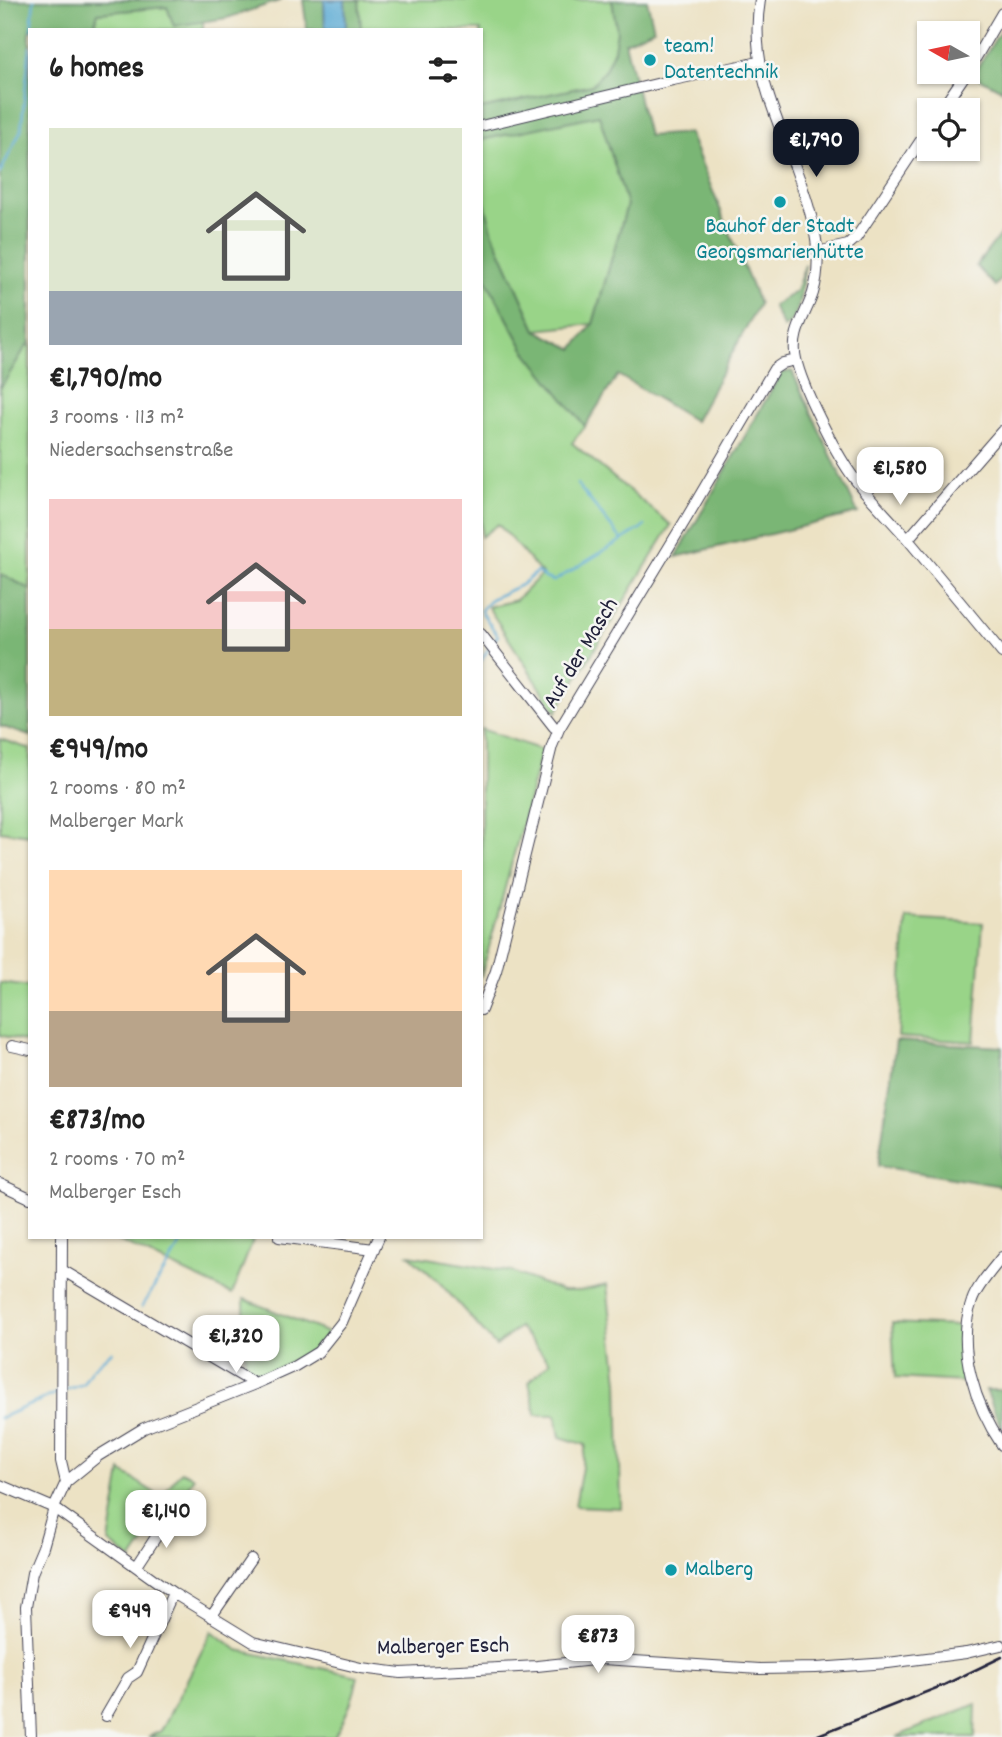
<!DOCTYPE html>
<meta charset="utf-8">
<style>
body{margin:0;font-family:Dekko,sans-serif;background:#f6f6f6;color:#222;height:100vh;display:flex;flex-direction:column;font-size:26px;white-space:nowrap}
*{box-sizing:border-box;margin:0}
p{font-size:23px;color:#767676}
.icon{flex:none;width:38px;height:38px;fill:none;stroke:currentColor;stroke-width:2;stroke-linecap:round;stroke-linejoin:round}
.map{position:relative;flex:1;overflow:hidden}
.drawer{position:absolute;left:28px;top:28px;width:455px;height:1211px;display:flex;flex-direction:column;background:#fff;border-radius:0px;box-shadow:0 2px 5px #0004}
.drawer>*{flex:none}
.needle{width:46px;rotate:279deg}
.controls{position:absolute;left:917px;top:21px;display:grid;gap:14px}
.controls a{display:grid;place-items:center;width:63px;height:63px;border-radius:0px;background:#fff;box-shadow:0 2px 5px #0004;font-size:35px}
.price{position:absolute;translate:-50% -60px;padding:0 16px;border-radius:14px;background:#fff;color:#222;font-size:23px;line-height:46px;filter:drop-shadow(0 2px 4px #0008)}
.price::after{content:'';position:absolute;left:50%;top:42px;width:21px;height:16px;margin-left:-10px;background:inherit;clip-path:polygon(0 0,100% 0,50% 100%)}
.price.current{background:#111827;color:#fff}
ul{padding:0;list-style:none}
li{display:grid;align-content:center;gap:14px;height:371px;padding:0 21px}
li span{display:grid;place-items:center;height:217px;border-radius:0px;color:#555}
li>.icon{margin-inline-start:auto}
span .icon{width:126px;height:126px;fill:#fffc;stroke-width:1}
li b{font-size:30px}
h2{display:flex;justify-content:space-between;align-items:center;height:84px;padding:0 21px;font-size:30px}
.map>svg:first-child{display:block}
.green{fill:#99d488;stroke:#5e7b62;stroke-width:2}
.forest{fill:#7ab674;stroke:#4e6c58;stroke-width:2}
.water{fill:#58a9d3;stroke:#3d6687;stroke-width:2}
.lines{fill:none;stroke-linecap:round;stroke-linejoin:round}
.stream{stroke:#58a9d3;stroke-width:2.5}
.street-casing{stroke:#403f50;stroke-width:12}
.street{stroke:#fff;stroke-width:10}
.rail{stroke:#22223b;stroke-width:2.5}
.culture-dot{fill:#0f9aa8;stroke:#f6f6f2;stroke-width:2.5}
.labels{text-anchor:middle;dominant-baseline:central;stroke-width:5;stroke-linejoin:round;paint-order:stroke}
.culture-label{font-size:23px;fill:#0d838f;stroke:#f6f6f2;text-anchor:start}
.street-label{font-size:23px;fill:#22223b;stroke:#f6f6f2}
</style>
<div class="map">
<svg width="1002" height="1737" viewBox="0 0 1002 1737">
<rect width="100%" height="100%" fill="#f6f6f2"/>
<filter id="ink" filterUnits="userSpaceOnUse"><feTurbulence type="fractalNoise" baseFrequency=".0143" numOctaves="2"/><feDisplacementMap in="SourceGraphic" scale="14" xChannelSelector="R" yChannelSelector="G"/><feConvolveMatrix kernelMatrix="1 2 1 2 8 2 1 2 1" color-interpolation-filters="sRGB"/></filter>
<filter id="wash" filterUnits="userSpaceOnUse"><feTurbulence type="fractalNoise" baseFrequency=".00686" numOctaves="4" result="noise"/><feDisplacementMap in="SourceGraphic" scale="28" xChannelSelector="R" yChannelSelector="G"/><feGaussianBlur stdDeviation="1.57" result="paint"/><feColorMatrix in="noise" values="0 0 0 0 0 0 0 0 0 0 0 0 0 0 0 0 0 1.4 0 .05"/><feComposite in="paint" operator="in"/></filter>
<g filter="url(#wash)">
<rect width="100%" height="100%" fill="#ece2c4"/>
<path class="green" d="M359,0H612L617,31L614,50L605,70L592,85L481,109V30H361Z
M167,7L174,26L203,21V30H93L98,13Z
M599,114L627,205L593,324L536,330L493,234L481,190V140Z
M481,270L524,349L585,426L572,443L671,525L556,712L488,607L516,600L542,574L498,524L481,537Z
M30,343V589L3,575L0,579V389L25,348Z
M481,729L542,750L481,977Z
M0,739L30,749V835L0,831Z
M906,918L983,923L974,1042L898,1037Z
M0,983L30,987V1043L0,1035Z
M111,1237H228L253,1240L232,1294Z
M409,1255L512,1272L562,1291H580L607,1285L618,1381L621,1508L575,1506L586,1445L560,1437L556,1415H536L529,1382L550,1362L519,1327L496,1346L440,1283Z
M244,1299L328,1333L311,1351L257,1379L245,1368Z
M892,1323L958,1326L963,1382L895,1378Z
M121,1471L161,1497L181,1471L194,1477L172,1511H165L132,1560L109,1542Z
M212,1631L238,1650L358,1676C354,1698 346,1718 334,1737H148L161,1731Z
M976,1704L975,1737H896Z"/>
<path class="forest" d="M0,0H282L227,18L174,26L167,7L98,13L93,30H30V343L25,348L0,389Z
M303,0H324L325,30H307Z
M345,0H359L361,30H346Z
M612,0H647L654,29L625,42L648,136L689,133L759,304L695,421L618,375L585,426L524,349L481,270V190L493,234L536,330L573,349L593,324L627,205L599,115L481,140V109L592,85L605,70L614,50L617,31Z
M1002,28V90L973,75Z
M1002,232V278L995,286L976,266Z
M805,265C801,284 802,317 784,328L773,306L796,291Z
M792,371L858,513L676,557L781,373Z
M3,575L30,589V736L0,726V579Z
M896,1041L1002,1047V1186L878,1166Z
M986,1390H1002V1430Z"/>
<path class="water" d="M324,0H345L346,30H325Z"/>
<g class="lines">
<path class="stream" d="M31,30L34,0
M0,173L21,130L30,47
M577,484L622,540
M481,610L491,599L521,585L537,572L545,578L554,581L645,526
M481,611L498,636L492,642
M481,661L489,648
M142,1307L185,1237
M65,1390L83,1384L91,1370L112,1351
M0,1418L59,1392"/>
</g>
</g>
<g filter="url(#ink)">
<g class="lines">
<defs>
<path id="street" d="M760,0C746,83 794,143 812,220C818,243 820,270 813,293C806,315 790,334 796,359C802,387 834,450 851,474C868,498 891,519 910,542C941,579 972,616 1002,653
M968,71L1002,13
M941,110L967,72
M481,126L673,80L759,62
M817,252L848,245L856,238L929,128
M908,539L1002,431
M481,634L554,727L559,729
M481,1010L496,971L552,746L559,729L686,519L774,369L783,363L796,360
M12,1046L30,1050
M0,1184L30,1198
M62,1237L61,1461L66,1482
M279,1237L374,1249
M1002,1257C992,1270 977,1286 972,1301C955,1347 976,1407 1002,1445
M62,1270L255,1384
M0,1485L54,1508L173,1593L253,1642L361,1668L401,1673L537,1666L603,1659L760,1669L816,1668L888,1663L966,1653L1001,1645
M137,1566L169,1517
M211,1617L251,1559
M106,1716L128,1678L137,1672L173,1593
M31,1737L26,1607L32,1573L43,1547L54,1508L66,1482L98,1456L144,1428L255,1384L295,1366L318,1352L342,1322L379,1237"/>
</defs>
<use href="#street" class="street-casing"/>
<use href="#street" class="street"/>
<path class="rail" d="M813,1737L944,1685L1002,1657"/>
</g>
</g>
<g class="culture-dot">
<circle cx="650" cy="60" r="7"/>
<circle cx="780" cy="202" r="7"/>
<circle cx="671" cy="1570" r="7"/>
</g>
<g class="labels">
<g class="culture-label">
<text x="664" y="47">team!<tspan x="664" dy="26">Datentechnik</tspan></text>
<text x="780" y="227" text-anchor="middle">Bauhof der Stadt<tspan x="780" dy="26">Georgsmarienhütte</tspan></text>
<text x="685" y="1570">Malberg</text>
</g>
<g class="street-label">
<text transform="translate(582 654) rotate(-59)">Auf der Masch</text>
<text transform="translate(443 1648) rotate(-1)">Malberger Esch</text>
</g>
</g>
</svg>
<div class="controls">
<a><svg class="needle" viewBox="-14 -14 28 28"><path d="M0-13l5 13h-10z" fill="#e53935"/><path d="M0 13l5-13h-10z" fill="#767676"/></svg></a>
<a><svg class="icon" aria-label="locate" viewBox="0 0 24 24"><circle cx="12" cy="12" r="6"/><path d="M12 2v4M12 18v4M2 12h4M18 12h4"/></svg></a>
</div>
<b class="price current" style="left:816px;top:179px">€1,790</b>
<b class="price" style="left:900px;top:507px">€1,580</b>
<b class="price" style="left:236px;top:1375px">€1,320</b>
<b class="price" style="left:166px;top:1550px">€1,140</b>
<b class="price" style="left:130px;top:1650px">€949</b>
<b class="price" style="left:598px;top:1675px">€873</b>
<section class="drawer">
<h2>6 homes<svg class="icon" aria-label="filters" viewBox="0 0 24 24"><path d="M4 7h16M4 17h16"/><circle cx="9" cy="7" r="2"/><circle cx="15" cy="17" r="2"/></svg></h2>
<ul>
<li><span style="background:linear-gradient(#dfe7d0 75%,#9aa5b1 0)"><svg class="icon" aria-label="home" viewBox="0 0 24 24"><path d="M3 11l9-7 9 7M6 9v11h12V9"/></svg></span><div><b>€1,790/mo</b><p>3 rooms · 113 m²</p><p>Niedersachsenstraße</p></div></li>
<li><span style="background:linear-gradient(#f6c9c9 60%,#c2b280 0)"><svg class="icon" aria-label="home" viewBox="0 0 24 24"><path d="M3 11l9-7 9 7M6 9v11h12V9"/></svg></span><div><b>€949/mo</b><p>2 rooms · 80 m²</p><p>Malberger Mark</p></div></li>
<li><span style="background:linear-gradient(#ffd9b3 65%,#b9a48a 0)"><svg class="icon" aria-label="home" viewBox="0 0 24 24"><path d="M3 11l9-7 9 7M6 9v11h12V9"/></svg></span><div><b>€873/mo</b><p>2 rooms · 70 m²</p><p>Malberger Esch</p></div></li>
</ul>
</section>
</div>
